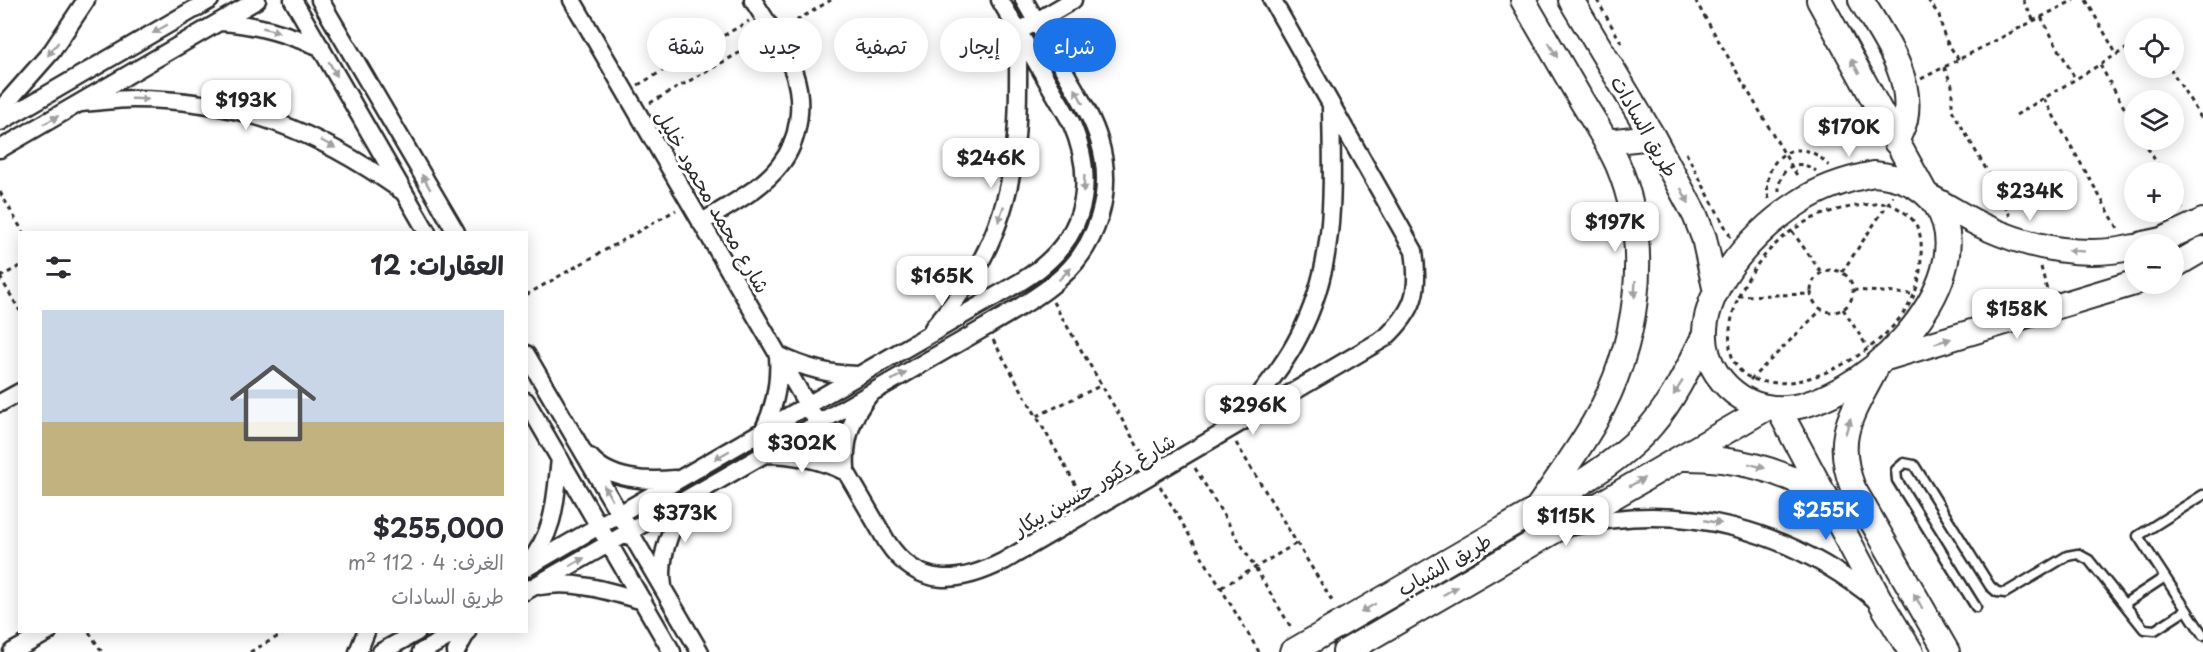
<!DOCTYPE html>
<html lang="ar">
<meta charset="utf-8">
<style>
body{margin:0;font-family:"Playpen Sans","Playpen Sans Arabic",sans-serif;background:#f2f2f3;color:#2b2b33;direction:rtl;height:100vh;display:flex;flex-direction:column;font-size:22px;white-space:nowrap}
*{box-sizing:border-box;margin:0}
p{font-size:20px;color:#7c7c81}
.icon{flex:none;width:33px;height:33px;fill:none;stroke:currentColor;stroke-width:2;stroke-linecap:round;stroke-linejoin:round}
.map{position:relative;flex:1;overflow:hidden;direction:ltr}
.drawer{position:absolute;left:18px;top:231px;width:510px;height:402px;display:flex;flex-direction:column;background:#fff;border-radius:0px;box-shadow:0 3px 15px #0003;direction:rtl}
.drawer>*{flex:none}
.hud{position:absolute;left:546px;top:18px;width:570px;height:54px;direction:rtl;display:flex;gap:12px}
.fabs{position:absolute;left:2124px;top:18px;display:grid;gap:12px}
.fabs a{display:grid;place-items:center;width:60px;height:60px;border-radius:50%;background:#fff;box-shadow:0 3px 15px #0003;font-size:30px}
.price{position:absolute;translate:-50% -51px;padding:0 14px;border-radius:12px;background:#fff;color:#222;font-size:20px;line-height:39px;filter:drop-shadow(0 2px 3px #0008)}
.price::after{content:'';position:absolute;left:50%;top:36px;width:18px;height:14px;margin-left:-9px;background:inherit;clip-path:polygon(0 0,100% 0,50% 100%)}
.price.active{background:#1a73e8;color:#fff}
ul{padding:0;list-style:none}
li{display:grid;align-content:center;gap:12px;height:318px;padding:0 24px}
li+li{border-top:2px solid #e1e1e2}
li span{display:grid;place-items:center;height:186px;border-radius:0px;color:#555}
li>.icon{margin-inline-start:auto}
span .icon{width:108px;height:108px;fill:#fffc;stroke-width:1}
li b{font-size:26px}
h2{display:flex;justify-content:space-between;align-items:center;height:72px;padding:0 24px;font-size:26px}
.pill{padding:0 21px;border-radius:27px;background:#fff;box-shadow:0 3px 15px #0003;font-size:21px;line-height:54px}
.pill.active{background:#1a73e8;color:#fff}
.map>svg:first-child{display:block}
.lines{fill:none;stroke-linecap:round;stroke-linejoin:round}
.lane-casing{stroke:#2b2b2b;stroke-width:13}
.street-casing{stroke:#2b2b2b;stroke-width:21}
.secondary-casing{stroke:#2b2b2b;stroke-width:28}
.path{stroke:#2b2b2b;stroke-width:3;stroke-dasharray:4.5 4.5;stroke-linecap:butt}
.lane{stroke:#fff;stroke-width:8}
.street{stroke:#fff;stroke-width:16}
.secondary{stroke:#fff;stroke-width:24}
.oneway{fill:#a0a0a0}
.labels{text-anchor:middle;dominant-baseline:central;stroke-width:6;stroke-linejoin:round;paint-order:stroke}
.street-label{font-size:20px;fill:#2b2b2b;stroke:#fff}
</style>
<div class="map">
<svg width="2203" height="652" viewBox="0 0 2203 652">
<rect width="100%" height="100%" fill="#fff"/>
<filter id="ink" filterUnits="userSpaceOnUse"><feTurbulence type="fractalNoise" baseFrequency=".0167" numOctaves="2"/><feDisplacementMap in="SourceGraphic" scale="12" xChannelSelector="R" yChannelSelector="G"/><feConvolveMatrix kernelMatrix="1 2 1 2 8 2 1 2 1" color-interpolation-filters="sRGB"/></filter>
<g filter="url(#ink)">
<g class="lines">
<defs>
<path id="lane" d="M2203,495L2138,536L2203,635
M2124,604L2165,577
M1976,607L1897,480L1896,470L1904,463L1914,465L1990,586L1997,592L2005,593L2067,556L2078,554L2089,560L2144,629L2155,630L2186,610"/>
<path id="street" d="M293,0L427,232
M320,0L456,232
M572,0L887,542C918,589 959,584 1004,561L1385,338C1415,310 1420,291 1414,251L1272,0
M219,22C258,24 284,34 321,47
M82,103C99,102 116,99 133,99C239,99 316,130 402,191
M0,110L52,51L86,0
M0,122L210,0
M0,149L257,0
M701,223C727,206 761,190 780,165C800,140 804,102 794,73C785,47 767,23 753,0
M933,328C950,307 969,285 981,261C1022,184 1018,115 1018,32L1073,0
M526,354L700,652
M778,355C804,368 829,375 858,375
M526,401L672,652
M0,403L20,392
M1241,419C1261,392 1284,366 1299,336C1338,262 1332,186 1331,106
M763,431C775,407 780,384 778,356
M764,454C794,454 820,459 846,472
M590,457C609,480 648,482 675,479
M846,468C844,441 851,417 869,395
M1573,526C1684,501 1789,529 1877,601
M528,564C556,530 555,500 560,459
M526,568L1020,282C1082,245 1100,189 1071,122L1000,0
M540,586C577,580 608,591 643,601
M663,586C658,554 672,524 689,498
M526,591L986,327C1010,312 1037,299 1058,280C1098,246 1115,191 1099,140C1093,119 1080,98 1069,79C1054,52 1039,26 1024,0
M12,652L48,632
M358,652L366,632
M381,652L417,632
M421,652L457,632
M456,652L467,632"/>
<path id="secondary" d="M1523,0C1542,33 1561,65 1580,98C1593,120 1608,142 1618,165C1653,248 1637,348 1594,423C1576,454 1555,482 1536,510
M1571,0L1653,137L1695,215L1704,238L1716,292
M1819,0L1924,191
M1861,0C1882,36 1914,76 1905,120C1903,127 1899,135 1896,142
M1606,142L1653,137
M1874,174C1899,176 1921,184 1936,205C1988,282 1853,415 1773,408C1750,406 1730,393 1717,374C1676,313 1749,234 1798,203C1820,188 1848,179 1874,174Z
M1930,197C1949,207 1967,219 1987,228C2032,248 2086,259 2134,247
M2143,244L2162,240L2203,221
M2174,266L2203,249
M1889,357L2134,283
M1875,370C1852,414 1833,437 1853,488L1947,652
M1778,408L1883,606L1911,652
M1681,458C1734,457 1779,469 1825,495
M1292,652C1362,611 1432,571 1502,530C1548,503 1617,466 1651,426C1674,399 1689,367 1704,336
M1345,652L1768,407"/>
</defs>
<use href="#lane" class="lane-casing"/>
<use href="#street" class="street-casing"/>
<use href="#secondary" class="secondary-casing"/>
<path class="path" d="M1597,0L1622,44
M1695,0L1799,179
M1928,0L1939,15L1945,39L1959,60
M2023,0L2034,21
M2086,0L2117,55
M2041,17L2076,80
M789,25L831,0
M2100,65L2134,125
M1944,67L1952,85V110L1997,188L2010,216
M2170,68L2203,121
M1921,79L2074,0
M638,85L749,21
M2044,99L2119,230
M650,103L762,40
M2016,115L2134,44
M2143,140L2162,172
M1686,153L1730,236L1731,235
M0,192L23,232
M1779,192C1778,169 1796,156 1816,171
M2174,193L2183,209
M1769,199C1759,156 1801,132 1829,166
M1888,203C1913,215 1923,226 1921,255C1921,268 1919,283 1914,295C1892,344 1819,389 1766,382C1711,376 1729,306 1750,275C1761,258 1774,244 1790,232C1819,210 1853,205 1888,203Z
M1792,231L1821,272
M2041,267L2047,290
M1811 291a21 21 0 1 1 42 0a21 21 0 1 1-42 0Z
M1842,272L1893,196
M0,277L20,311
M0,277L20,266
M1853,290L1911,294
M526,295L676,210
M1738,296L1811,294
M1053,302L1145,459
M1843,309L1868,348
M993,340L1082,496
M1750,380L1822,309
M1037,416L1102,385
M1236,443L1334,604
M1195,468L1292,629
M1160,486L1259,652
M1222,587L1297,543
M89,632L102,652
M250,652L286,632"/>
<use href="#lane" class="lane"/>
<use href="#street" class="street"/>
<use href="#secondary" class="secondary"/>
</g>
<defs><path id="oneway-solid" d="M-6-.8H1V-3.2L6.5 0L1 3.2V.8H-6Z" transform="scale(1.5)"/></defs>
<g class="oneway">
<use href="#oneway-solid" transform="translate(160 29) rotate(150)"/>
<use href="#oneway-solid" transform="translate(271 30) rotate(16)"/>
<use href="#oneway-solid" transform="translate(53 49) rotate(128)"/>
<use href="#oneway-solid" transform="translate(1553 50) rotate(60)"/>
<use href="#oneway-solid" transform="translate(1855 66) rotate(-119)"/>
<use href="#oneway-solid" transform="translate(333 69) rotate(60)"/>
<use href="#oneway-solid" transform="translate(1079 96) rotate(-118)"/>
<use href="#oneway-solid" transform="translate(140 99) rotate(2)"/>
<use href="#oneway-solid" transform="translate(51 120) rotate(-29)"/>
<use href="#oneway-solid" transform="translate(328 144) rotate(28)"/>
<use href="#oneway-solid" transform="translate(426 182) rotate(-120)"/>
<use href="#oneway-solid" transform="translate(1084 184) rotate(93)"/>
<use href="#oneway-solid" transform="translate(1685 196) rotate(62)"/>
<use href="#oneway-solid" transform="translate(1001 214) rotate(109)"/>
<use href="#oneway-solid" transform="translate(2076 251) rotate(-177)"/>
<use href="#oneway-solid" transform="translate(1065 274) rotate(-44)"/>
<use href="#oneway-solid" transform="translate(1635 289) rotate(93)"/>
<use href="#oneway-solid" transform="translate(1943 341) rotate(-17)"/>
<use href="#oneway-solid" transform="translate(899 376) rotate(-29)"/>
<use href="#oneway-solid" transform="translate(1678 388) rotate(122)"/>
<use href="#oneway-solid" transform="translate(1848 426) rotate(-72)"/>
<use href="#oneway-solid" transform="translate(722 455) rotate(150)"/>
<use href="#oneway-solid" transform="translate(1757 466) rotate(15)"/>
<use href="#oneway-solid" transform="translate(1637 482) rotate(-30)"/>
<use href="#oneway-solid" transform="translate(608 493) rotate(-120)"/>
<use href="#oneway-solid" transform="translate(1713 522) rotate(11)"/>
<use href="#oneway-solid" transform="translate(577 562) rotate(-30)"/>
<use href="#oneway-solid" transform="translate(1450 591) rotate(-30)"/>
<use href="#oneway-solid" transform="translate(1918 601) rotate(-120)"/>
<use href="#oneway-solid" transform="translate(1368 608) rotate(150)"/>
</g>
</g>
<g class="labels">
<g class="street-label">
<text transform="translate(1645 126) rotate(60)">طريق السادات</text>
<text transform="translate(713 201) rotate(60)">شارع محمد محمود خليل</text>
<text transform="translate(1094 484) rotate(-30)">شارع دكتور حسين بيكار</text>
<text transform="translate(1444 564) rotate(-30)">طريق الشباب</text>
</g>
</g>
</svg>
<div class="fabs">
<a><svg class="icon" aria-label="locate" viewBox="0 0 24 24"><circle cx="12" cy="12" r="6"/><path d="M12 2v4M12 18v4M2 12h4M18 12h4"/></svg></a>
<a><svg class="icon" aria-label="layers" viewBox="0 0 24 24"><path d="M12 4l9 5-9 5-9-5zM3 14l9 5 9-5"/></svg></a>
<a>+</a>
<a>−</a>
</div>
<b class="price" style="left:246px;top:131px">$193K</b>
<b class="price" style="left:1849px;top:158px">$170K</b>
<b class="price" style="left:991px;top:189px">$246K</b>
<b class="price" style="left:2030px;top:222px">$234K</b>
<b class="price" style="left:1615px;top:253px">$197K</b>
<b class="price" style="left:942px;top:307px">$165K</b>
<b class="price" style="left:2017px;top:340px">$158K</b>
<b class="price" style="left:1253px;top:436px">$296K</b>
<b class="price" style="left:802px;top:474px">$302K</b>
<b class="price active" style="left:1826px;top:541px">$255K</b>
<b class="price" style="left:685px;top:544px">$373K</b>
<b class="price" style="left:1566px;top:547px">$115K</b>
<div class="hud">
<a class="pill active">شراء</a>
<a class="pill">إيجار</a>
<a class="pill">تصفية</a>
<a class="pill">جديد</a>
<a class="pill">شقة</a>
</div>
<section class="drawer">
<h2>العقارات: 12<svg class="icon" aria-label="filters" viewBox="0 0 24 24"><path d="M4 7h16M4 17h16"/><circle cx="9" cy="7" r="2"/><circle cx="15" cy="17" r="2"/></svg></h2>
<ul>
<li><span style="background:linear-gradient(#c9d6e8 60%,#c2b280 0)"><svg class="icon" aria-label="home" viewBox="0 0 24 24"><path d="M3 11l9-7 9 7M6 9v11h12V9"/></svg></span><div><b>$255,000</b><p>الغرف: 4 · 112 m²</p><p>طريق السادات</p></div></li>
</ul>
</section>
</div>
